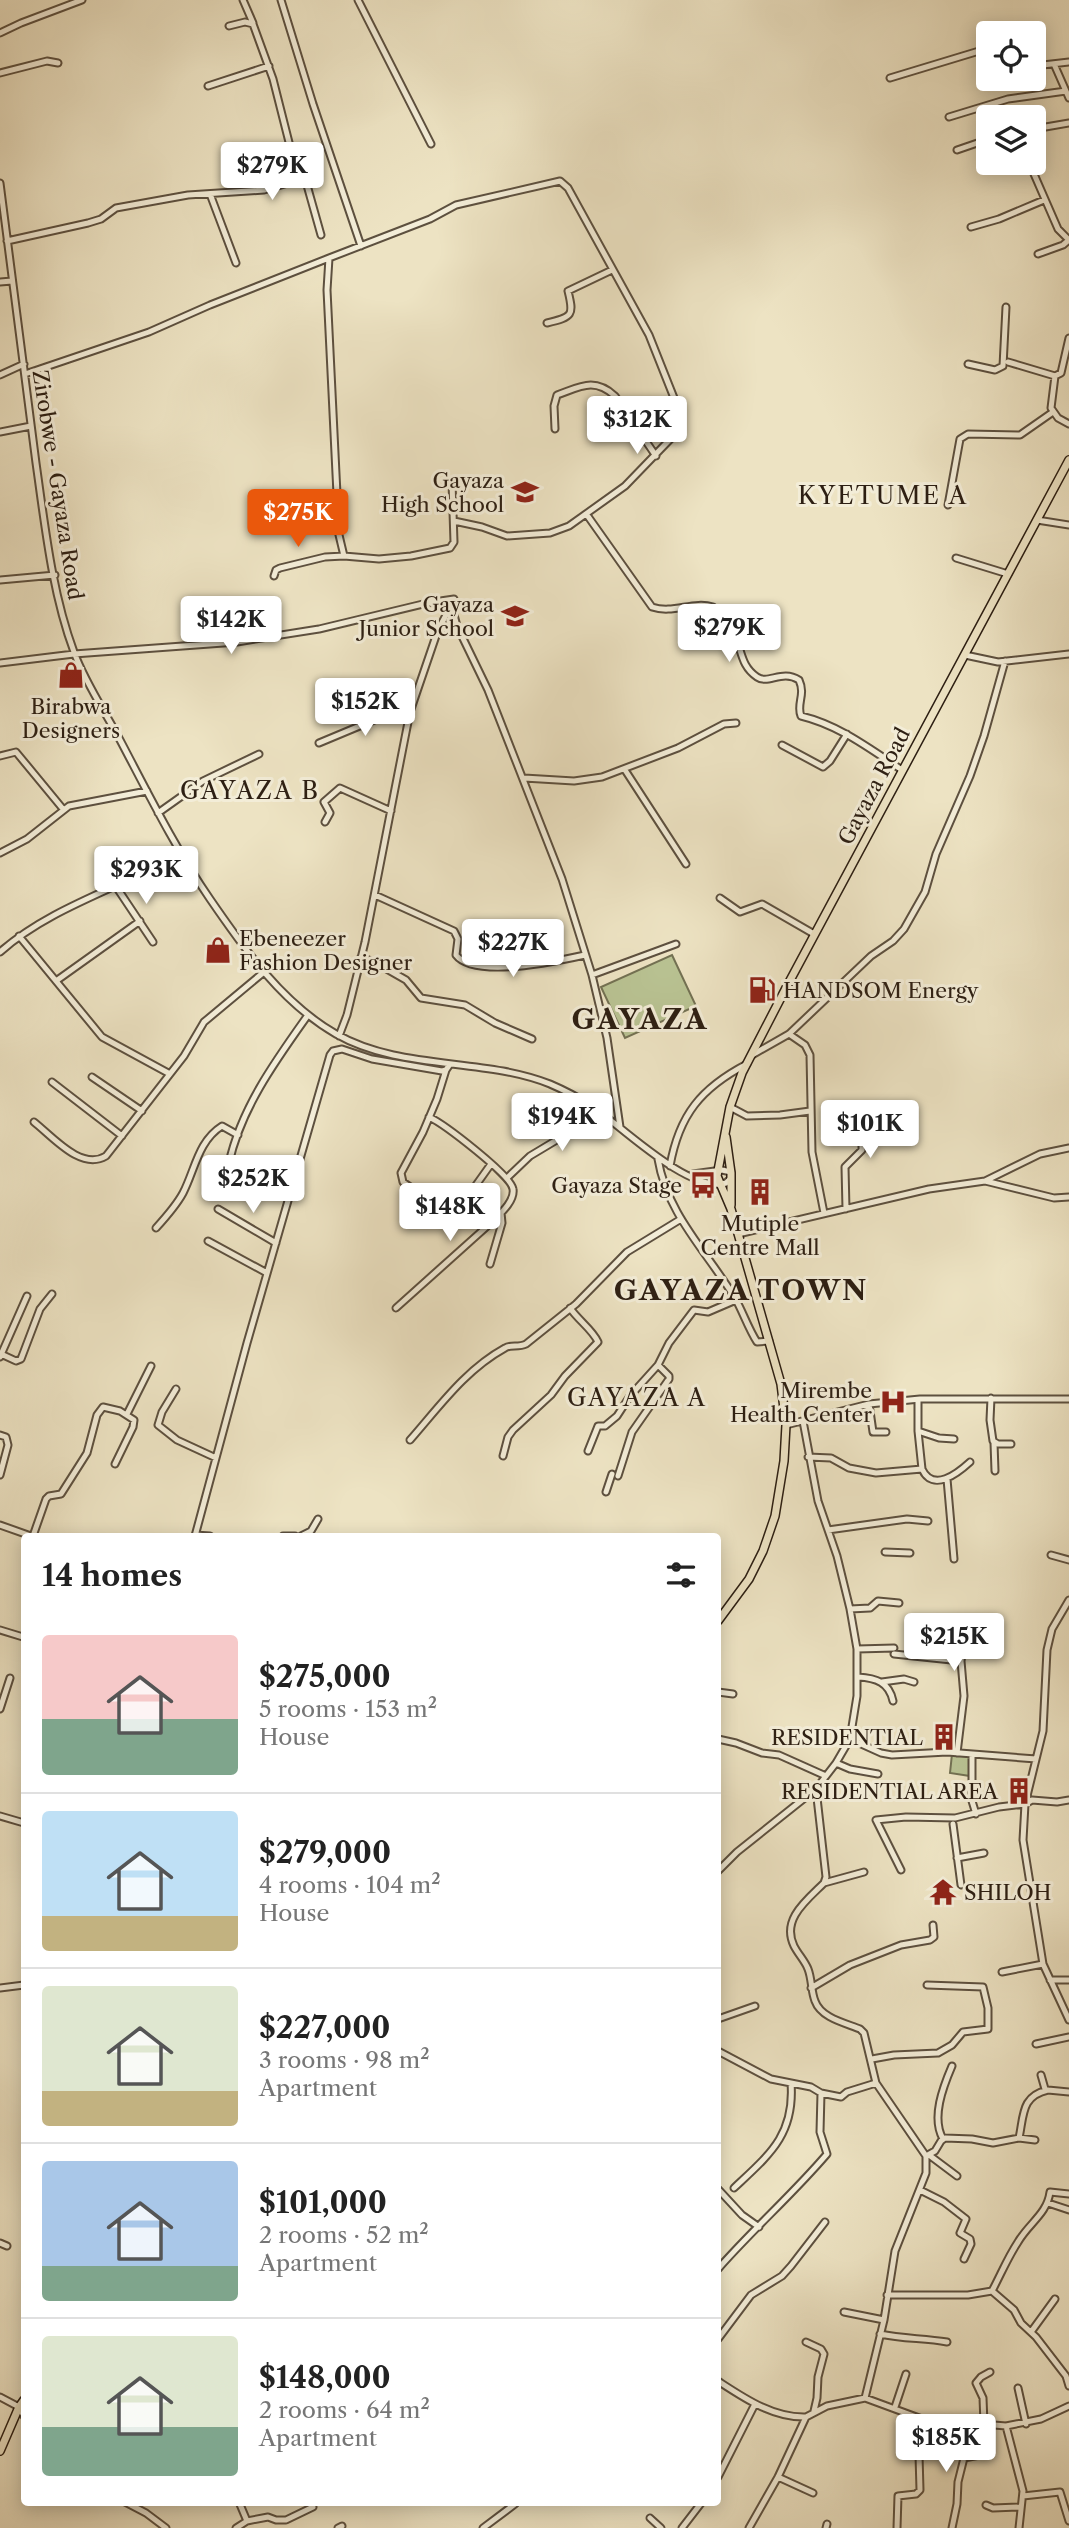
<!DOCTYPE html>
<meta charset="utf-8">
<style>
body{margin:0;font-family:"Libre Caslon Text",serif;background:#f6f6f6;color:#222;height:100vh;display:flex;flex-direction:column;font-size:26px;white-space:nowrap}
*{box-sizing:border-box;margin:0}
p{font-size:23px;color:#767676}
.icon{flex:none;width:38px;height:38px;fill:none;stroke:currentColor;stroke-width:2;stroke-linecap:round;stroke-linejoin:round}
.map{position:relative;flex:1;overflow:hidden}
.side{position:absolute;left:21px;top:1533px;width:700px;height:973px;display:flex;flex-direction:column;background:#fff;border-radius:7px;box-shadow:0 4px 18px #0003}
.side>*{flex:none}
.tools{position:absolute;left:976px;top:21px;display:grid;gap:14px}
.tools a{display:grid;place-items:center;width:70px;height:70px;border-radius:7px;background:#fff;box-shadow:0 4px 18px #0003;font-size:35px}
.price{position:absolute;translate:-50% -60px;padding:0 16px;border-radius:7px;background:#fff;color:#222;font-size:23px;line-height:46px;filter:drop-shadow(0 2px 4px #0008)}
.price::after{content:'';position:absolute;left:50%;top:42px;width:21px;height:16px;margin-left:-10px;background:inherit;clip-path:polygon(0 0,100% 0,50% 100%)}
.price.selected{background:#ea580c;color:#fff}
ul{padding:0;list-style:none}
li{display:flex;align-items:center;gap:21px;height:175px;padding:0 21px}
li+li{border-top:2px solid #e0e0e0}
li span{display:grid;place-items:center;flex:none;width:196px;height:140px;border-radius:7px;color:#555}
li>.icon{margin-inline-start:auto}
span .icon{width:84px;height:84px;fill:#fffc;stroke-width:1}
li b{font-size:30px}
h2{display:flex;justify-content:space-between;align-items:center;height:84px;padding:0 21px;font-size:30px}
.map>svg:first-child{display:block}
.green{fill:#b9c393;stroke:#737153;stroke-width:2}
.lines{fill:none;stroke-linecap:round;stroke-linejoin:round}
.minor-casing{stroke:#5d503f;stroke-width:9}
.major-casing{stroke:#2d1f13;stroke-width:10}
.minor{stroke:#f3edd8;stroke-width:5}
.major{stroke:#ede3c3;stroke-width:7}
.labels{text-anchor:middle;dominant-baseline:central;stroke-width:6;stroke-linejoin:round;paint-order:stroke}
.poi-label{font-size:21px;fill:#2d1f13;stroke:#f3edd8;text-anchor:end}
.street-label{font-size:21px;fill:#2d1f13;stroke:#f3edd8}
.quarter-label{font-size:24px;letter-spacing:2px;fill:#2d1f13;stroke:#f3edd8}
.district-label{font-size:28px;font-weight:bold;letter-spacing:2px;fill:#2d1f13;stroke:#f3edd8}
</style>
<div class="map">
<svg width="1069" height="2528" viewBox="0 0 1069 2528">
<rect width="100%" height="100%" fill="#ede3c3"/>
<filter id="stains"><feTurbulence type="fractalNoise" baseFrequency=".00286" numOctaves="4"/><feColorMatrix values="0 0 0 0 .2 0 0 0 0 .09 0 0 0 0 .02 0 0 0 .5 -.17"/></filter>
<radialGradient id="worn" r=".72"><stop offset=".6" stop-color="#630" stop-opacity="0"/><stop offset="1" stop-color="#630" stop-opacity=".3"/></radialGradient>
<path class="green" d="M672,955L696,1006L625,1038L601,987Z
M952,1754L970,1756V1776L950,1773Z"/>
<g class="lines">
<defs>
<path id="minor" d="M243,0L253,23
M281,0L313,104L361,246
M358,0L431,144
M0,33L21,23L82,0
M1054,64L1069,98
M1034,66L1069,62
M0,73L47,61L58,63
M890,78L989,48
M208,86L269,66
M949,117L1008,99L1066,91
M1034,129L1069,123
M957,150L989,139
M1034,174L1058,229L1069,240
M305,178L321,235
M0,183C12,277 24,370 36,463C45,526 52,593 74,652C85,682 104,710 119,738C148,793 175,848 210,899C245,950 282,1003 336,1034C401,1071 482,1057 550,1084C564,1090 579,1098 592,1106C621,1126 690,1194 726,1183L731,1178
M210,194L236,263
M971,227L999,219L1044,200
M7,241L88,223L101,219L116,208L188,195L264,190L305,178L296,170L273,79L253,24L245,22L229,26
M1038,254L1063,245L1069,240
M0,282L12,281
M547,323C573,317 574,315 568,291L612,270
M1069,338L1061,373L1055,376L1051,408L1058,418L1069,424
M1008,362L1055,376
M968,364L995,370L1003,366L1006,307
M25,374L149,332L210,305L329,258
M0,375L24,364
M555,429L554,406L557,395C580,387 594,377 615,396L656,456
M0,432L31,426
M948,505L960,439L968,434L1020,435L1053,412
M587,515L652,607C673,614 693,601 713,607C721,616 731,627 736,638C742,653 742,667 757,677C768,685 782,669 799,680C806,695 796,704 801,716C839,725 870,749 902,770
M1037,520L1069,525
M344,556L339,535L327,290L329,258L430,219L456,205L560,181L568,188L649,335L678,408L681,428L625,486L569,526L550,533L507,536L482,527L454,521
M956,558L1008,574
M274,576L276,570L280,568L325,557L344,556L379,559L411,556L450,548L454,542L452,482
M0,580L55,575
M454,599V615L457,626L488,690L562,879L592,975L607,1038L620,1127
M438,630L457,626
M965,655L998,662L1069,654
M0,663L74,654L237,642L319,629L427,603L454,599
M319,743L398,710L410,712
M782,745L823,767L830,761L847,734
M0,756L16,752L63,809
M625,770L686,864
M524,778L574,781L602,777L678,748L724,724L736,723
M158,813L203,781L259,754
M325,822L330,813L324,802L340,788L391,811
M0,853L27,839L69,806L147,791
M115,885L153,942
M375,895L454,931L458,939L456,955C474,979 558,961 585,955
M720,898L740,912L762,904L814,934
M19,936L102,1037L170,1074
M0,952C33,923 73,905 113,887L119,878L139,864L151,865L176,848
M361,957L378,964L406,980L421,998L465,1005L495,1023L532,1039
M592,975L676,944
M56,981L140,921
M789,1034L805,1045L810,1055L812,1152L824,1213
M339,1036L347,1015L365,942L410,712L438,630L453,602
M752,1055L789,1034L871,956L893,941L904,929L925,892L936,854L970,776L984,736L1005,661
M92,1077L142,1111
M52,1082L122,1136
M730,1107L747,1116L780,1115L810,1111
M34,1122C53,1137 81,1171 106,1156L184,1056L204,1022L264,972
M658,1159C667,1214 707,1252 735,1298C743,1312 748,1328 757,1342L769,1341
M670,1166C679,1115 701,1088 747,1064
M693,1174L722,1170L731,1172
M508,1177L530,1156L555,1141L569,1122L581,1099
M985,1181L1040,1154L1069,1148
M413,1189L403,1182L401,1173L423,1132L437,1099L446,1070
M290,1192L233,1168L229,1163C241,1108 276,1060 308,1015
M218,1209L276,1243
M846,1209L845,1167L862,1150V1109
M436,1224L459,1209L491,1164
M156,1228C166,1217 176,1206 183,1193C195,1170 198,1141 222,1126L238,1135
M738,1234L929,1189L985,1181L1054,1198L1069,1197
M208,1241L267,1273
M490,1264L502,1223L501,1213
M396,1308L493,1221C500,1214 515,1201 513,1189C511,1175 444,1124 429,1117
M1,1354L16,1361L21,1359L40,1309L52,1294
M0,1357L27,1296
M176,1389L162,1412L158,1425L177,1440L216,1458
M991,1398L990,1420L993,1441L998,1444H1011
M918,1400V1431L922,1469
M869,1404L873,1432H886
M127,1414L151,1366
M786,1425L869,1404L920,1399H1069
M918,1431L939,1438L954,1439
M0,1435L6,1437L8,1445L0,1475
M410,1440C439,1407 465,1370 505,1348C511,1344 518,1348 526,1344L576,1304L627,1252L681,1219
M994,1443L995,1471
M588,1451L598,1426H605L617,1416L630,1396L658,1365L669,1343L694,1310L708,1312L736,1300
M503,1456L508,1437L513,1430L551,1395L565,1376L598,1342C593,1330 578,1320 570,1308
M808,1457L831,1458L849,1468L876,1473L922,1469C933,1493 958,1473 970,1462
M618,1476L632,1432L669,1379V1376L658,1365
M947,1479L954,1559
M606,1492L612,1474
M0,1525L31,1536
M828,1530L907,1519L928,1521
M195,1535L210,1536
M33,1536L46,1499L49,1496L61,1494L87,1453L97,1415L103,1407L120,1411L134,1420L133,1427L115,1464
M195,1536L247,1343L330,1055L333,1051L342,1049L372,1059L442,1071L446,1070L450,1064
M283,1536H295
M301,1536L311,1531L318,1519
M885,1552L910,1553
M1051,1555L1069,1560
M1069,1600L1052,1629L1047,1650L1043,1731L1025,1804L1023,1840L1043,1964L1069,2020
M850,1609L870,1608L878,1601L899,1603
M0,1630L23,1637
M857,1649L894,1648
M894,1654L961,1661L966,1627
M858,1677C876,1678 889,1682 893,1701
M882,1682L904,1679L914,1682
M718,1692L733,1694
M0,1709L10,1678
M718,1739L736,1743L762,1753L779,1755L826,1776
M850,1739L881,1753L892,1755L947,1752L1036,1759
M957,1753L964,1696L961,1661
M972,1754V1801L976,1814
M836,1763L850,1769L878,1774
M0,1816L24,1823
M953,1824L961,1885
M957,1858L984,1853
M901,1870L876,1820L906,1817L955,1818L999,1807L1025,1804L1032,1800L1057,1802L1069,1800
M718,1871L737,1852L816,1789L836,1763L850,1739L857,1696V1649L850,1609L837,1556L818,1501L803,1421
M824,1883L864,1872
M1002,1972L1043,1964
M1050,1980H1069
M0,1988L24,1985
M811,1988L850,1965L901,1945L930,1940L934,1937L933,1925
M718,2019L755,2006
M1036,2044L1069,2037
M718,2051L771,2079L811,2087L821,2093L841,2097L847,2092L876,2083
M872,2059L894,2055L938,2053L952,2045L963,2032L988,2029V2008L983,1987L927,1985
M1041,2075L1045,2089L1048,2090L1069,2092
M1019,2138C1024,2115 1021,2096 1048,2090
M943,2139C931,2118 943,2087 952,2066
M929,2155L957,2176
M926,2156L935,2151L941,2141L945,2138L972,2139L993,2143L1019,2138L1035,2140
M734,2188C769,2155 795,2135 791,2083
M718,2189L742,2215L759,2227
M920,2190L944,2202L966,2219L960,2233L970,2239L971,2244L964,2259
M1048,2203L1069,2210
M0,2243L7,2246
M718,2269C753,2229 793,2194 827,2154L820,2132L821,2093
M992,2291C1001,2274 1008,2257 1018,2242C1029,2223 1047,2214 1050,2192L1069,2194
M887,2295H968L992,2291L1014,2310L1021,2323L1036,2337L1066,2376L1069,2386
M844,2312L884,2320
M1031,2332L1055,2299
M880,2334C903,2339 924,2338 947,2342
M718,2339L751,2295L782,2276L791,2266L825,2222
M806,2342L821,2349L824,2354L818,2377L817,2398L814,2411
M718,2381C744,2398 773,2418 806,2417
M1018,2388L1026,2424
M0,2397L19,2407L24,2416
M865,2398L922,2419L1006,2426L1041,2419L1069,2406
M895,2407L906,2374
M984,2424L983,2398L976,2383L981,2377L990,2372
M1006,2426L1023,2491L1019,2528
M964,2458L985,2454
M718,2477L755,2404
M778,2477L813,2493
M1023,2496L1060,2492L1069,2521
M125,2502L146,2513L166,2528
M239,2502L247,2521
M986,2505L993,2508L1021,2507
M650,2518L661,2528
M236,2528L247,2521L268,2517L276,2520H286L313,2507
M338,2528L342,2526
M483,2528L515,2504
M682,2528L702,2502
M749,2528L778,2477L806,2417L827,2406L865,2398L884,2320L895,2251L926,2173V2156L876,2083L864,2033L860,2029C845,2023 821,2018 815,2001C811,1991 812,1979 808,1969C805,1961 798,1954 794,1946C781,1919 807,1900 824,1883L826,1877L816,1789
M826,2528L827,2524
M897,2528L898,2496L916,2494L920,2490L919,2455L922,2419
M952,2528L957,2504L958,2482L964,2458L963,2424"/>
<path id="major" d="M726,1137L731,1173V1205
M718,1621L749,1579L763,1551L775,1516L784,1461L786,1425L781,1384L731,1209L717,1176L730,1107L742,1073L787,986L1069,460
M0,2451L19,2407L24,2400"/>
</defs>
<use href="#minor" class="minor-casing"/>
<use href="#major" class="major-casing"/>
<use href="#minor" class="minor"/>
<use href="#major" class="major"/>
</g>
<defs>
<symbol id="school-bare" viewBox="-9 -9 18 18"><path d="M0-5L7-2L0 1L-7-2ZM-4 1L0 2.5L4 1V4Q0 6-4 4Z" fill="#8f2418" stroke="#f3edd8" stroke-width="2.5" paint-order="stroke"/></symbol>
<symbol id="shop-bare" viewBox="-9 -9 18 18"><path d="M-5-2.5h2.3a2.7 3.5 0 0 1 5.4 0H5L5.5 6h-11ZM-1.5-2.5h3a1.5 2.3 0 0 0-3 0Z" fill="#8f2418" stroke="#f3edd8" stroke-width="2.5" paint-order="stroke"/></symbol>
<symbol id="fuel-bare" viewBox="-9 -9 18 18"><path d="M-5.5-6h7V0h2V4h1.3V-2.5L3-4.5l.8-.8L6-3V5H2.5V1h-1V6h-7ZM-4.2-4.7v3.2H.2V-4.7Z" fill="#8f2418" stroke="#f3edd8" stroke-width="2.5" paint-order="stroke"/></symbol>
<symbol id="bus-bare" viewBox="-9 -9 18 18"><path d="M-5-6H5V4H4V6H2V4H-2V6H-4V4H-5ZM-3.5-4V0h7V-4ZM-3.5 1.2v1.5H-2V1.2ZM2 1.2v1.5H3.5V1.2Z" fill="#8f2418" stroke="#f3edd8" stroke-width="2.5" paint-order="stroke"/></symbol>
<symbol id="building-bare" viewBox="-9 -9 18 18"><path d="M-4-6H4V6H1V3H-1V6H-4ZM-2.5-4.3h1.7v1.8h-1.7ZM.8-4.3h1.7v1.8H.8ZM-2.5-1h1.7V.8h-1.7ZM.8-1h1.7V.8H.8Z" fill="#8f2418" stroke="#f3edd8" stroke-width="2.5" paint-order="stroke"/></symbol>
<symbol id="hospital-bare" viewBox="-9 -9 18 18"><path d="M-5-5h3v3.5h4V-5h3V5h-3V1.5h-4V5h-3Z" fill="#8f2418" stroke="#f3edd8" stroke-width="2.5" paint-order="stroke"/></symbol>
<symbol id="temple-bare" viewBox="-9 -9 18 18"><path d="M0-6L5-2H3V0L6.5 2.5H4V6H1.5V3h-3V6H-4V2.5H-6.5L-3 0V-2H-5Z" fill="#8f2418" stroke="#f3edd8" stroke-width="2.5" paint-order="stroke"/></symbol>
</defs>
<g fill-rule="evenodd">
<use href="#school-bare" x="506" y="473" width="38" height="38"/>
<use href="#school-bare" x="496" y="597" width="38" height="38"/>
<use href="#shop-bare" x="52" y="656" width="38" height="38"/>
<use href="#shop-bare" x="199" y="931" width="38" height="38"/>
<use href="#fuel-bare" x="743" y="971" width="38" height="38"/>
<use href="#bus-bare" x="684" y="1166" width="38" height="38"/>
<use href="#building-bare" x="741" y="1173" width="38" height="38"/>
<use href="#hospital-bare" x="874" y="1383" width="38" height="38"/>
<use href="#building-bare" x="925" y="1718" width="38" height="38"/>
<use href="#building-bare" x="1000" y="1772" width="38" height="38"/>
<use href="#temple-bare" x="924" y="1873" width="38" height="38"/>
</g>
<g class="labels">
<g class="poi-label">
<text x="504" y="480">Gayaza<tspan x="504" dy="24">High School</tspan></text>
<text x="494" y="604">Gayaza<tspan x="494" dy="24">Junior School</tspan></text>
<text x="71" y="706" text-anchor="middle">Birabwa<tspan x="71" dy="24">Designers</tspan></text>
<text x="239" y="938" text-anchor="start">Ebeneezer<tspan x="239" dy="24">Fashion Designer</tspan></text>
<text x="783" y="990" text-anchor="start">HANDSOM Energy</text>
<text x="682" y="1185">Gayaza Stage</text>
<text x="760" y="1223" text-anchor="middle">Mutiple<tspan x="760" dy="24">Centre Mall</tspan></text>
<text x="872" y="1390">Mirembe<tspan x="872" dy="24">Health Center</tspan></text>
<text x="923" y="1737">RESIDENTIAL</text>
<text x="998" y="1791">RESIDENTIAL AREA</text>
<text x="964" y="1892" text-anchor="start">SHILOH</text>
</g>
<g class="street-label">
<text transform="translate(58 485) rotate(81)">Zirobwe - Gayaza Road</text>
<text transform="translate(874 786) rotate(-62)">Gayaza Road</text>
</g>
<g class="quarter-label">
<text x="883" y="495">KYETUME A</text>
<text x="250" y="790">GAYAZA B</text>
<text x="637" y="1397">GAYAZA A</text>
</g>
<g class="district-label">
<text x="640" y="1019">GAYAZA</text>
<text x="741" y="1290">GAYAZA TOWN</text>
</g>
</g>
<rect width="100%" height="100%" filter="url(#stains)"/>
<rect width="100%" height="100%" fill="url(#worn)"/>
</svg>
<div class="tools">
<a><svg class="icon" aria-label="locate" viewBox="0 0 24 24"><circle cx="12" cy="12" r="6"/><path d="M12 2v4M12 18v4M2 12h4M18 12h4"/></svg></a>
<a><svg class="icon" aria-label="layers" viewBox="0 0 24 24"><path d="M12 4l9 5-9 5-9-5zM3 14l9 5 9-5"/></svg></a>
</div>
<b class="price" style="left:272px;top:202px">$279K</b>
<b class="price" style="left:637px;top:456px">$312K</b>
<b class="price selected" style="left:298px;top:549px">$275K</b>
<b class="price" style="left:231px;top:656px">$142K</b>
<b class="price" style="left:729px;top:664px">$279K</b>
<b class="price" style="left:365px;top:738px">$152K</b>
<b class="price" style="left:146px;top:906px">$293K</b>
<b class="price" style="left:513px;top:979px">$227K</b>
<b class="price" style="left:562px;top:1153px">$194K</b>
<b class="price" style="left:870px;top:1160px">$101K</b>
<b class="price" style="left:253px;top:1215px">$252K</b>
<b class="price" style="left:450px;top:1243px">$148K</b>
<b class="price" style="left:954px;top:1673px">$215K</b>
<b class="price" style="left:946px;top:2474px">$185K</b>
<section class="side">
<h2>14 homes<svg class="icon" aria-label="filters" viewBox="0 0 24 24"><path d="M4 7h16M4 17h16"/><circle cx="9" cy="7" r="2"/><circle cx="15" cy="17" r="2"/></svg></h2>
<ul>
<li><span style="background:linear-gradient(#f6c9c9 60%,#7fa58c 0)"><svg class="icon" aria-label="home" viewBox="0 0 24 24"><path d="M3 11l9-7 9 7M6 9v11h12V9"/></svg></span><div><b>$275,000</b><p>5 rooms · 153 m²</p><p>House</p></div></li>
<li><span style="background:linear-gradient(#bfe0f5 75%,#c2b280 0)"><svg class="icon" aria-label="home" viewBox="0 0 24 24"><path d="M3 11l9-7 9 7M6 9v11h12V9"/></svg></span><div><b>$279,000</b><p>4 rooms · 104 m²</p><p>House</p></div></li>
<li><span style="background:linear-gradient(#dfe7d0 75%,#c2b280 0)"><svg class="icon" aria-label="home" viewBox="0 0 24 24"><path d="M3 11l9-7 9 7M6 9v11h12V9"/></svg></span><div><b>$227,000</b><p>3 rooms · 98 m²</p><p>Apartment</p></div></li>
<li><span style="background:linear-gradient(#a9c7e8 75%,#7fa58c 0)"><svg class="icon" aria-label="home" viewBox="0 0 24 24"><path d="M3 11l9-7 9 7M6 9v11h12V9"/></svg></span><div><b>$101,000</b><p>2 rooms · 52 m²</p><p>Apartment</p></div></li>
<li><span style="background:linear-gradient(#dfe7d0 65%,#7fa58c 0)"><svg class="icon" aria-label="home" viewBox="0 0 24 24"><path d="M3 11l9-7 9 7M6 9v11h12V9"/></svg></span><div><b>$148,000</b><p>2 rooms · 64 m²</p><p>Apartment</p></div></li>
</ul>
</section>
</div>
